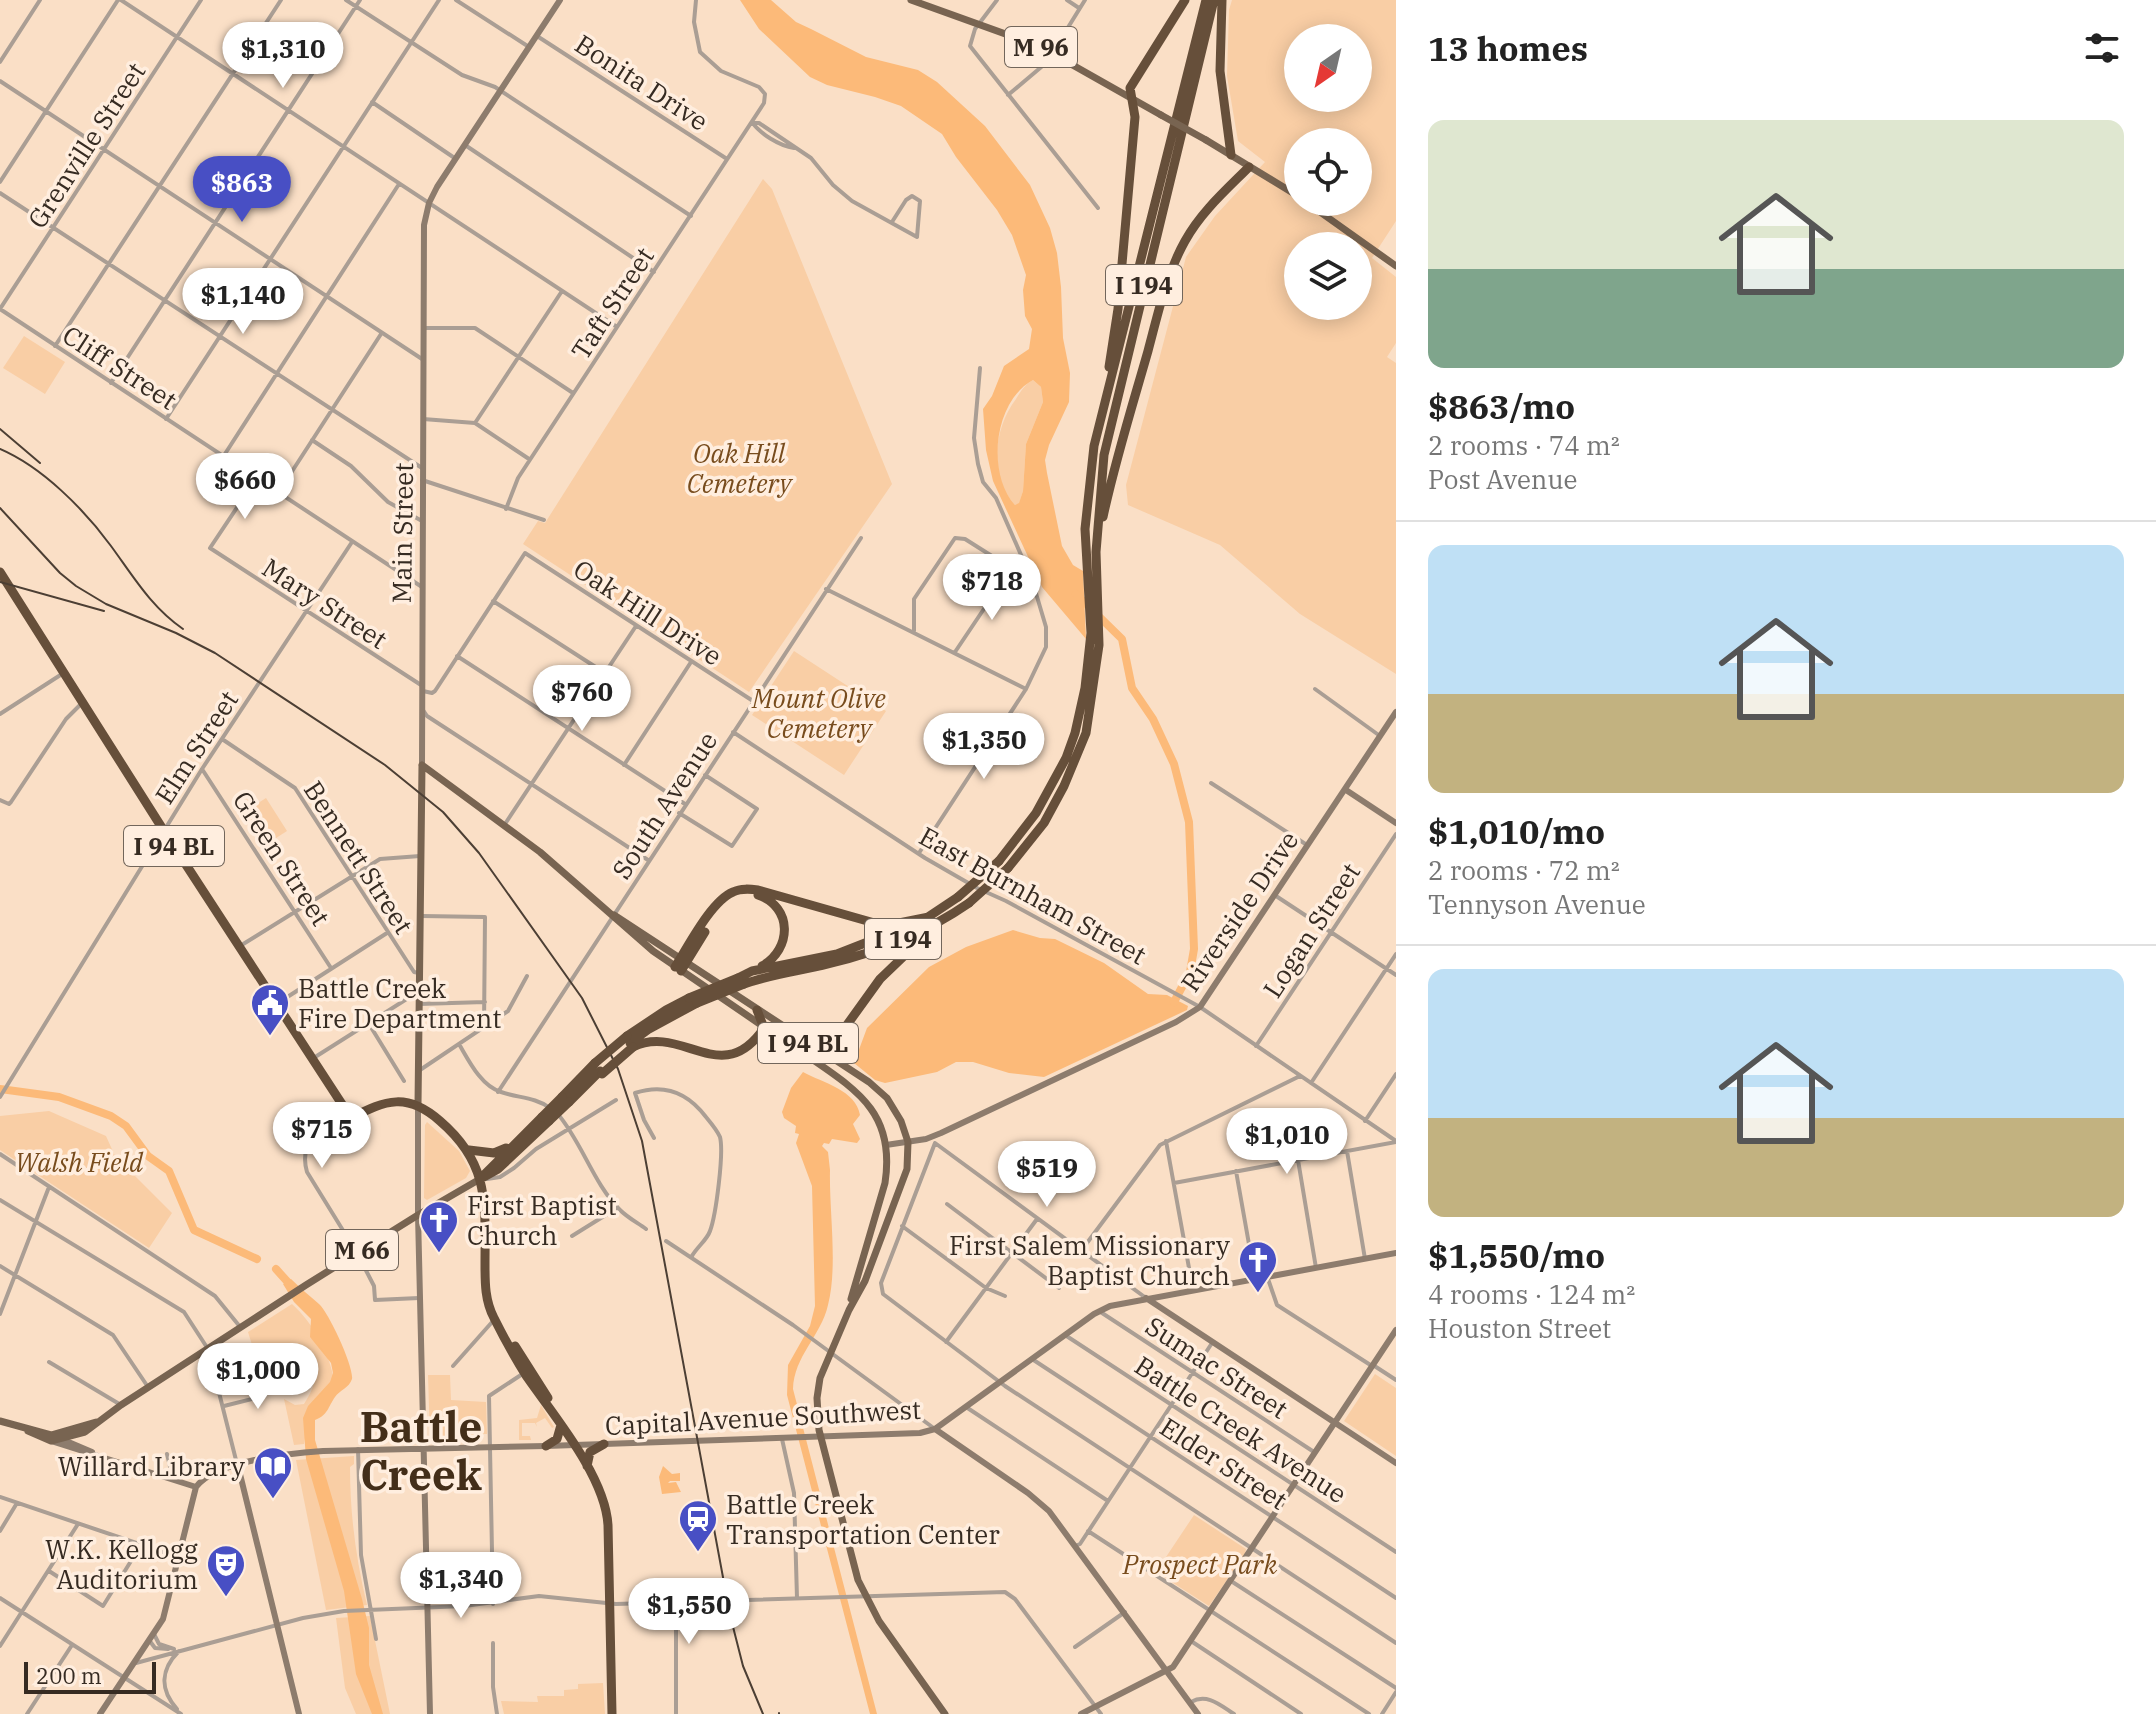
<!DOCTYPE html>
<meta charset="utf-8">
<style>
body{margin:0;font-family:"IBM Plex Serif",serif;background:#f6f6f6;color:#222;height:100vh;display:flex;flex-direction:column;font-size:30px;white-space:nowrap}
*{box-sizing:border-box;margin:0}
p{font-size:26px;color:#767676}
.icon{flex:none;width:44px;height:44px;fill:none;stroke:currentColor;stroke-width:2;stroke-linecap:round;stroke-linejoin:round}
.map{position:relative;flex:1;overflow:hidden}
.panel{display:flex;flex-direction:column;background:#fff;width:760px}
.panel>*{flex:none}
.needle{width:52px;rotate:214deg}
.controls{position:absolute;left:1284px;top:24px;display:grid;gap:16px}
.controls a{display:grid;place-items:center;width:88px;height:88px;border-radius:50%;background:#fff;box-shadow:0 4px 20px #0003;font-size:40px}
.scale{position:absolute;left:24px;bottom:20px;width:132px;box-sizing:border-box;padding-left:8px;border:4px solid #362b22;border-top:0;font-size:22px;line-height:28px;white-space:nowrap;color:#362b22;-webkit-text-stroke:6px #ffeedf;paint-order:stroke}
.price{position:absolute;translate:-50% -68px;padding:0 18px;border-radius:28px;background:#fff;color:#222;font-size:26px;line-height:52px;filter:drop-shadow(0 2px 4px #0008)}
.price::after{content:'';position:absolute;left:50%;top:48px;width:24px;height:18px;margin-left:-12px;background:inherit;clip-path:polygon(0 0,100% 0,50% 100%)}
.price.current{background:#484fc4;color:#fff}
ul{padding:0;list-style:none}
li{display:grid;align-content:center;gap:16px;height:424px;padding:0 32px}
li+li{border-top:2px solid #e0e0e0}
li span{display:grid;place-items:center;height:248px;border-radius:16px;color:#555}
li>.icon{margin-inline-start:auto}
span .icon{width:144px;height:144px;fill:#fffc;stroke-width:1}
li b{font-size:34px}
h2{display:flex;justify-content:space-between;align-items:center;height:96px;padding:0 32px;font-size:34px}
main{display:flex;flex:1;min-height:0}
.map>svg:first-child{display:block}
.green{fill:#f9cea5;fill-rule:evenodd}
.water{fill:#fcba79;fill-rule:evenodd}
.lines{fill:none;stroke-linecap:round;stroke-linejoin:round}
.river{stroke:#fcba79;stroke-width:8}
.street{stroke:#aa9e94;stroke-width:4}
.secondary{stroke:#8d7c6d;stroke-width:6}
.primary{stroke:#786451;stroke-width:7}
.highway{stroke:#664f3a;stroke-width:9}
.rail{stroke:#4c3f34;stroke-width:2}
.primary-bridge{stroke:#786451;stroke-width:7}
.highway-bridge{stroke:#664f3a;stroke-width:9}
.labels{text-anchor:middle;dominant-baseline:central;stroke-width:7;stroke-linejoin:round;paint-order:stroke}
.shield{fill:#ffeedf;stroke:#72665b;stroke-width:2}
.shield-label{font-size:24px;font-weight:bold;fill:#362b22}
.street-label{font-size:26px;fill:#362b22;stroke:#ffeedf}
.park-label{font-size:26px;font-style:italic;fill:#784c1d;stroke:#ffeedf}
.poi-label{font-size:26px;fill:#362b22;stroke:#ffeedf;text-anchor:start}
.town-label{font-size:42px;font-weight:bold;fill:#432e19;stroke:#ffeedf}
</style>
<main>
<div class="map">
<svg width="1396" height="1714" viewBox="0 0 1396 1714">
<rect width="100%" height="100%" fill="#fadfc6"/>
<path class="green" d="M1232,0H1396V221L1372,258L1396,277V343L1387,357L1396,363V674L1300,614L1220,545L1128,505L1126,485L1186,257L1215,216L1265,162L1238,141L1227,76L1229,10ZM1298,38H1358V98H1298ZM1298,142H1358V202H1298ZM1298,246H1358V306H1298Z
M763,179L772,189L892,484L749,692L523,544L538,521L545,523Z
M24,336L65,362L45,394L3,368Z
M1033,380L1041,387L1043,402L1026,444L1023,491L1019,504L1015,505C988,475 994,428 1016,399C1021,391 1025,384 1033,380Z
M794,651L886,711L844,775L752,715Z
M266,798L287,831L262,847L241,814Z
M49,1111L106,1136L115,1156L172,1213L149,1248L0,1150V1116Z
M427,1122L459,1151L470,1171L466,1178L427,1200L424,1198L425,1125Z
M292,1304C313,1323 329,1352 334,1380L309,1412L304,1444L294,1445L284,1399L295,1405L304,1404C321,1377 316,1373 295,1351L283,1357L257,1361L248,1332Z
M1375,1374L1396,1388V1456L1344,1421Z
M428,1375H450L451,1400L486,1402L487,1434H481L480,1438L430,1439Z
M541,1405L554,1427L552,1428L545,1418L536,1423L537,1427L535,1423H522V1436H530L531,1440H519V1420L537,1418Z
M354,1456V1464L350,1467C350,1515 356,1559 367,1605L326,1610L296,1460Z
M1194,1515L1246,1549L1245,1554L1209,1606L1156,1572Z
M370,1616L390,1714H356L345,1688L336,1618Z
M603,1683L605,1714H504L501,1701L538,1702L537,1696H564V1690L578,1689V1684Z"/>
<path class="water" d="M740,0H771L796,22L811,29L866,57L918,70L937,82L985,126L1030,185L1050,228L1057,253L1061,287L1063,338L1070,373L1069,402L1049,445L1045,460L1047,473L1062,546L1073,565L1083,571L1086,639L1042,587L993,481L986,450L983,409L992,396L1004,366L1029,349L1032,329L1025,316L1023,290L1026,275L1012,235L997,210L956,157L942,134L901,106L875,97L827,85L810,77L759,29ZM1033,380L1041,387L1043,402L1026,444L1023,491L1019,503L1015,505C986,473 994,401 1033,380Z
M1013,930L1040,938L1055,939L1104,963L1148,994L1167,995L1188,1006L1187,1010L1044,1077L1009,1073L973,1062H956L937,1072L885,1083L875,1080L854,1063L867,1028L929,967L966,947Z
M803,1072C823,1083 856,1090 860,1115L853,1124L860,1139L857,1143L832,1139L829,1144L824,1143L822,1146L828,1152L830,1170C829,1211 838,1266 828,1305C821,1336 794,1356 793,1389L877,1714H870L787,1395L788,1365L810,1326L815,1306L812,1186L796,1143L799,1134L795,1133L796,1126L784,1118L782,1112L791,1088Z
M291,1279C300,1288 310,1296 319,1304C329,1313 354,1367 352,1379C349,1388 340,1390 335,1397C328,1407 328,1415 315,1420V1440L362,1599L369,1628V1665L383,1714H372L356,1674L344,1591L306,1459L303,1418L308,1406L330,1382L333,1373L331,1363L310,1337L311,1319L294,1302L283,1284Z
M663,1466L672,1474L680,1473V1481H670L668,1483L676,1482L681,1492L662,1494L659,1477Z"/>
<g class="lines">
<path class="river" d="M1076,594L1122,639L1132,688L1153,719L1174,764L1189,822L1194,949L1190,972L1174,1002
M0,1089L59,1097L111,1116L126,1126L148,1156L169,1171L194,1230L257,1259
M276,1269L294,1289"/>
<path class="street" d="M121,0L617,327
M346,0L462,75L495,87L691,216
M456,0L529,47
M997,0L975,29L970,46L1098,208
M1067,0L1079,8
M537,36L727,159
M0,62L40,0
M0,81L422,359
M1008,95L1046,63L1085,0
M372,102L456,159
M752,122C760,134 780,146 794,148
M754,123H759L811,158L833,185L852,201L917,237L920,201L912,196L906,200L892,222
M465,145L654,272
M0,182L118,0
M0,193L422,468
M0,309L422,587
M0,309L201,0
M423,328H475L573,393
M55,346L281,0
M111,383L360,0
M166,419L439,0
M423,419L475,423L529,459
M475,423L562,291
M312,440L351,466L388,502L422,521
M223,457L399,184
M256,479L210,548L421,685
M422,480L544,520
M278,493L381,334
M506,509L518,478L764,103L765,94L759,87L721,71L700,52L694,22L696,0
M826,589L1026,689
M493,601L605,673
M914,631V599L955,538L965,539L1003,563L1006,576L955,652
M457,656L685,804
M1315,689L1380,736
M423,691L432,693L435,691L525,553L753,701
M423,710L427,716L648,860
M0,714L62,674
M733,732L925,858L977,888L1006,901L1200,1007L1396,1141
M222,739L295,788L414,972L419,973
M624,765L691,662
M202,769L331,968
M1211,783L1307,845
M0,800L9,804L11,802L66,719L81,704
M679,813L732,846L757,809L705,775
M505,824L636,626
M919,853L1026,689L1046,647V627L1032,580L996,498L983,482L978,464L974,438L980,368
M1276,896L1396,975
M422,916L485,917L484,1028
M240,946L380,859L420,856
M278,1003L387,933
M419,1004L485,1002
M369,1024L404,1081
M459,1044C469,1061 481,1086 501,1092C518,1098 535,1097 550,1108
M1256,1046L1396,834
M312,1059L413,995L419,994
M420,1070L508,1011L527,976
M1311,1083L1396,954
M498,1092L861,538
M0,1097L202,769L352,542
M557,1113C582,1142 593,1183 620,1210C628,1218 638,1223 646,1229
M1365,1121L1396,1074
M654,1138L644,1120L635,1093C665,1083 688,1093 706,1117C711,1123 717,1130 720,1137C724,1153 716,1215 710,1231C707,1240 697,1247 692,1256
M1166,1141L1193,1290
M935,1143L881,1283L883,1294L1005,1386L1396,1643
M935,1143L1146,1298
M1347,1151L1365,1259
M0,1154L215,1296L241,1328
M1298,1160L1316,1268
M1236,1171L1255,1278
M487,1179L500,1177L514,1168L536,1149L616,1100
M1174,1183L1396,1142
M0,1200L184,1312L208,1349L237,1464
M947,1204L1059,1288
M902,1226L986,1288L1005,1296
M344,1232L307,1172C297,1137 326,1131 351,1118
M572,1236L617,1208
M666,1241L793,1325L935,1429
M1081,1251L1160,1145L1300,1076
M357,1253L374,1286L375,1300L419,1298
M0,1266L113,1335L148,1387
M1267,1276L1277,1305L1372,1366
M1099,1311L1314,1452
M0,1314L49,1187
M1065,1335L1396,1552
M946,1342L1037,1219
M1032,1359L1396,1598
M49,1362L121,1405
M1373,1365L1396,1380
M453,1366L493,1321
M224,1406L264,1396L268,1390
M966,1407L1108,1501
M782,1439L794,1493L797,1598
M358,1449L361,1555L376,1639
M167,1454L173,1479
M0,1497L178,1557
M0,1531L17,1503
M1088,1531L1369,1714
M1075,1546L1080,1544L1212,1343
M49,1571L103,1606L141,1545
M1231,1581L1396,1688
M0,1598L181,1714
M676,1602V1714
M493,1604L489,1396L524,1373
M154,1634L159,1644L174,1649
M149,1640L155,1648L168,1649
M1191,1641L1301,1714
M493,1643V1687L497,1714
M0,1646L78,1524
M1075,1647L1125,1612
M136,1663L303,1618L344,1611L464,1606L539,1596L616,1604L1005,1592L1015,1599L1101,1714
M1191,1702C1207,1693 1220,1705 1234,1714
M177,1709C159,1689 161,1669 179,1651
M27,1714L72,1645
M1382,1714L1396,1692"/>
<path class="secondary" d="M422,765L424,225L429,203L437,187L560,0
M1346,790L1396,823
M418,1106V1215L430,1714
M886,1145L926,1139L941,1133L1176,1022L1200,1007L1396,712
M1146,1298L1396,1463
M935,1429L1028,1493L1049,1511L1198,1714
M59,1438L92,1452
M51,1441L196,1487
M238,1466L299,1714
M100,1714L163,1619L196,1487C215,1461 291,1453 323,1451L546,1446L920,1433L935,1429L1094,1314L1110,1306L1396,1253
M1081,1714L1173,1667L1396,1330"/>
<path class="primary" d="M911,0L1039,46L1161,115
M1206,140L1298,196
M1306,202L1396,266
M422,765L540,852L653,951L789,1044
M614,915L869,1082L887,1098L901,1121L908,1142L907,1169L865,1281L849,1310L820,1378L817,1398L819,1430L858,1580L879,1621L945,1714
M803,1053C855,1089 896,1111 885,1183L851,1299
M418,1105L422,765
M0,1421L51,1435L96,1422
M28,1431L51,1441L85,1432L121,1405L306,1285L418,1215L480,1179"/>
<path class="highway" d="M1222,0L1220,71L1231,155
M1109,367L1118,309L1135,117L1130,88L1185,0
M1103,517C1115,461 1132,407 1148,351C1158,314 1166,275 1185,241C1201,212 1226,190 1249,167
M0,572L164,831L351,1118C386,1100 407,1092 440,1121C490,1164 485,1203 485,1265C485,1283 485,1301 494,1318C504,1338 515,1358 527,1377C554,1416 605,1476 608,1525L612,1714
M999,861L1036,813L1066,758L1075,733L1085,688L1091,633L1085,529L1094,446L1206,0
M1008,868L1044,823L1064,786L1086,733L1099,645L1096,552L1104,455L1214,0
M758,895C793,907 792,949 762,966
M925,919L958,897
M675,967C688,947 711,901 733,892C741,888 750,889 758,890L878,924H894L929,917
M681,971L705,932
M738,978L752,971L837,954L911,925
M744,984C772,974 800,971 828,964C878,952 927,932 969,903
M627,1036L666,1010L689,998
M786,1042L816,1056L826,1054L880,979L929,932
M630,1043L649,1029L697,1003
M633,1047C682,1023 722,1090 764,1028L757,1010
M562,1097L595,1063
M569,1102L600,1071
M469,1150L494,1153L506,1148
M485,1174L542,1117
M480,1179L498,1169L549,1121
M515,1346L548,1398
M546,1446L557,1439L561,1425
M587,1466L590,1452L604,1444"/>
<path class="rail" d="M0,429L40,463
M0,449C42,467 84,509 111,546C133,576 151,607 183,629
M0,508L60,573L76,586L106,604L176,633L215,653L385,765L443,812L479,853L582,998L618,1069L642,1141L730,1615L743,1666L763,1714
M0,582L104,611
M779,1713V1714"/>
<path class="primary-bridge" d="M1161,115L1206,140"/>
<path class="highway-bridge" d="M958,897L999,861
M969,903L1008,868
M689,998L738,978
M697,1003L744,984
M595,1063L627,1036
M602,1074L633,1047
M542,1117L562,1097
M549,1121L569,1102"/>
</g>
<defs>
<symbol id="civic-pin" viewBox="-11 -11 22 30"><path d="M0 17L-7.5 6A9.5 9.5 0 1 1 7.5 6Z" fill="#484fc4" stroke="#ffeedf"/><path d="M-.6-6.5H3V-4.5H.6V-3L4-1V1h2V6H-6V1h2V-1L-.6-3ZM-1.2 2.5V6h2.4V2.5Z" fill="#fff"/></symbol>
<symbol id="church-pin" viewBox="-11 -11 22 30"><path d="M0 17L-7.5 6A9.5 9.5 0 1 1 7.5 6Z" fill="#484fc4" stroke="#ffeedf"/><path d="M-1.2-6h2.4v3.5h3.3v2.4h-3.3V6h-2.4V-.1h-3.3v-2.4h3.3Z" fill="#fff"/></symbol>
<symbol id="library-pin" viewBox="-11 -11 22 30"><path d="M0 17L-7.5 6A9.5 9.5 0 1 1 7.5 6Z" fill="#484fc4" stroke="#ffeedf"/><path d="M-6-4Q-3-5.5-.7-3.5V5Q-3 3-6 4ZM6-4Q3-5.5 .7-3.5V5Q3 3 6 4Z" fill="#fff"/></symbol>
<symbol id="station-pin" viewBox="-11 -11 22 30"><path d="M0 17L-7.5 6A9.5 9.5 0 1 1 7.5 6Z" fill="#484fc4" stroke="#ffeedf"/><path d="M-3-6H3Q5-6 5-4V2Q5 4 3 4L4.5 6H3L1.5 4h-3L-3 6H-4.5L-3 4Q-5 4-5 2V-4Q-5-6-3-6ZM-3.5-4v3h7v-3ZM-3.5 1v1.5H-2V1ZM2 1v1.5H3.5V1Z" fill="#fff"/></symbol>
<symbol id="theatre-pin" viewBox="-11 -11 22 30"><path d="M0 17L-7.5 6A9.5 9.5 0 1 1 7.5 6Z" fill="#484fc4" stroke="#ffeedf"/><path d="M-5-5.5Q0-4 5-5.5V0Q5 5 0 6Q-5 5-5 0ZM-3.3-2.5H-1v1.5H-3.3ZM1-2.5H3.3v1.5H1ZM-2.8 1Q0 5.5 2.8 1Z" fill="#fff"/></symbol>
</defs>
<g fill-rule="evenodd">
<use href="#civic-pin" x="248" y="981" width="44" height="60"/>
<use href="#church-pin" x="417" y="1198" width="44" height="60"/>
<use href="#church-pin" x="1236" y="1238" width="44" height="60"/>
<use href="#library-pin" x="251" y="1444" width="44" height="60"/>
<use href="#station-pin" x="676" y="1497" width="44" height="60"/>
<use href="#theatre-pin" x="204" y="1542" width="44" height="60"/>
</g>
<g class="labels">
<g class="shield">
<rect x="1005" y="27" width="72" height="40" rx="6"/>
<rect x="1106" y="265" width="76" height="40" rx="6"/>
<rect x="124" y="826" width="100" height="40" rx="6"/>
<rect x="865" y="919" width="76" height="40" rx="6"/>
<rect x="758" y="1023" width="100" height="40" rx="6"/>
<rect x="326" y="1230" width="72" height="40" rx="6"/>
</g>
<g class="shield-label">
<text x="1041" y="47">M 96</text>
<text x="1144" y="285">I 194</text>
<text x="174" y="846">I 94 BL</text>
<text x="903" y="939">I 194</text>
<text x="808" y="1043">I 94 BL</text>
<text x="362" y="1250">M 66</text>
</g>
<g class="street-label">
<text transform="translate(642 82) rotate(33)">Bonita Drive</text>
<text transform="translate(86 145) rotate(-57)">Grenville Street</text>
<text transform="translate(612 303) rotate(-57)">Taft Street</text>
<text transform="translate(120 367) rotate(33)">Cliff Street</text>
<text transform="translate(402 533) rotate(-89)">Main Street</text>
<text transform="translate(325 603) rotate(33)">Mary Street</text>
<text transform="translate(648 612) rotate(33)">Oak Hill Drive</text>
<text transform="translate(196 747) rotate(-57)">Elm Street</text>
<text transform="translate(664 805) rotate(-57)">South Avenue</text>
<text transform="translate(359 857) rotate(57)">Bennett Street</text>
<text transform="translate(282 858) rotate(57)">Green Street</text>
<text transform="translate(1033 895) rotate(29)">East Burnham Street</text>
<text transform="translate(1239 911) rotate(-56)">Riverside Drive</text>
<text transform="translate(1311 930) rotate(-57)">Logan Street</text>
<text transform="translate(1217 1367) rotate(33)">Sumac Street</text>
<text transform="translate(763 1417) rotate(-3)">Capital Avenue Southwest</text>
<text transform="translate(1241 1429) rotate(33)">Battle Creek Avenue</text>
<text transform="translate(1224 1463) rotate(33)">Elder Street</text>
</g>
<g class="park-label">
<text x="739" y="453">Oak Hill<tspan x="739" dy="30">Cemetery</tspan></text>
<text x="819" y="698">Mount Olive<tspan x="819" dy="30">Cemetery</tspan></text>
<text x="79" y="1162">Walsh Field</text>
<text x="1200" y="1564">Prospect Park</text>
</g>
<g class="poi-label">
<text x="298" y="988">Battle Creek<tspan x="298" dy="30">Fire Department</tspan></text>
<text x="467" y="1205">First Baptist<tspan x="467" dy="30">Church</tspan></text>
<text x="1230" y="1245" text-anchor="end">First Salem Missionary<tspan x="1230" dy="30">Baptist Church</tspan></text>
<text x="245" y="1466" text-anchor="end">Willard Library</text>
<text x="726" y="1504">Battle Creek<tspan x="726" dy="30">Transportation Center</tspan></text>
<text x="198" y="1549" text-anchor="end">W.K. Kellogg<tspan x="198" dy="30">Auditorium</tspan></text>
</g>
<g class="town-label">
<text x="421" y="1426">Battle<tspan x="421" dy="48">Creek</tspan></text>
</g>
</g>
</svg>
<div class="controls">
<a><svg class="needle" viewBox="-14 -14 28 28"><path d="M0-13l5 13h-10z" fill="#e53935"/><path d="M0 13l5-13h-10z" fill="#767676"/></svg></a>
<a><svg class="icon" aria-label="locate" viewBox="0 0 24 24"><circle cx="12" cy="12" r="6"/><path d="M12 2v4M12 18v4M2 12h4M18 12h4"/></svg></a>
<a><svg class="icon" aria-label="layers" viewBox="0 0 24 24"><path d="M12 4l9 5-9 5-9-5zM3 14l9 5 9-5"/></svg></a>
</div>
<div class="scale">200 m</div>
<b class="price" style="left:283px;top:90px">$1,310</b>
<b class="price current" style="left:242px;top:224px">$863</b>
<b class="price" style="left:243px;top:336px">$1,140</b>
<b class="price" style="left:245px;top:521px">$660</b>
<b class="price" style="left:992px;top:622px">$718</b>
<b class="price" style="left:582px;top:733px">$760</b>
<b class="price" style="left:984px;top:781px">$1,350</b>
<b class="price" style="left:322px;top:1170px">$715</b>
<b class="price" style="left:1287px;top:1176px">$1,010</b>
<b class="price" style="left:1047px;top:1209px">$519</b>
<b class="price" style="left:258px;top:1411px">$1,000</b>
<b class="price" style="left:461px;top:1620px">$1,340</b>
<b class="price" style="left:689px;top:1646px">$1,550</b>
</div>
<section class="panel">
<h2>13 homes<svg class="icon" aria-label="filters" viewBox="0 0 24 24"><path d="M4 7h16M4 17h16"/><circle cx="9" cy="7" r="2"/><circle cx="15" cy="17" r="2"/></svg></h2>
<ul>
<li><span style="background:linear-gradient(#dfe7d0 60%,#7fa58c 0)"><svg class="icon" aria-label="home" viewBox="0 0 24 24"><path d="M3 11l9-7 9 7M6 9v11h12V9"/></svg></span><div><b>$863/mo</b><p>2 rooms · 74 m²</p><p>Post Avenue</p></div></li>
<li><span style="background:linear-gradient(#bfe0f5 60%,#c2b280 0)"><svg class="icon" aria-label="home" viewBox="0 0 24 24"><path d="M3 11l9-7 9 7M6 9v11h12V9"/></svg></span><div><b>$1,010/mo</b><p>2 rooms · 72 m²</p><p>Tennyson Avenue</p></div></li>
<li><span style="background:linear-gradient(#bfe0f5 60%,#c2b280 0)"><svg class="icon" aria-label="home" viewBox="0 0 24 24"><path d="M3 11l9-7 9 7M6 9v11h12V9"/></svg></span><div><b>$1,550/mo</b><p>4 rooms · 124 m²</p><p>Houston Street</p></div></li>
</ul>
</section>
</main>
